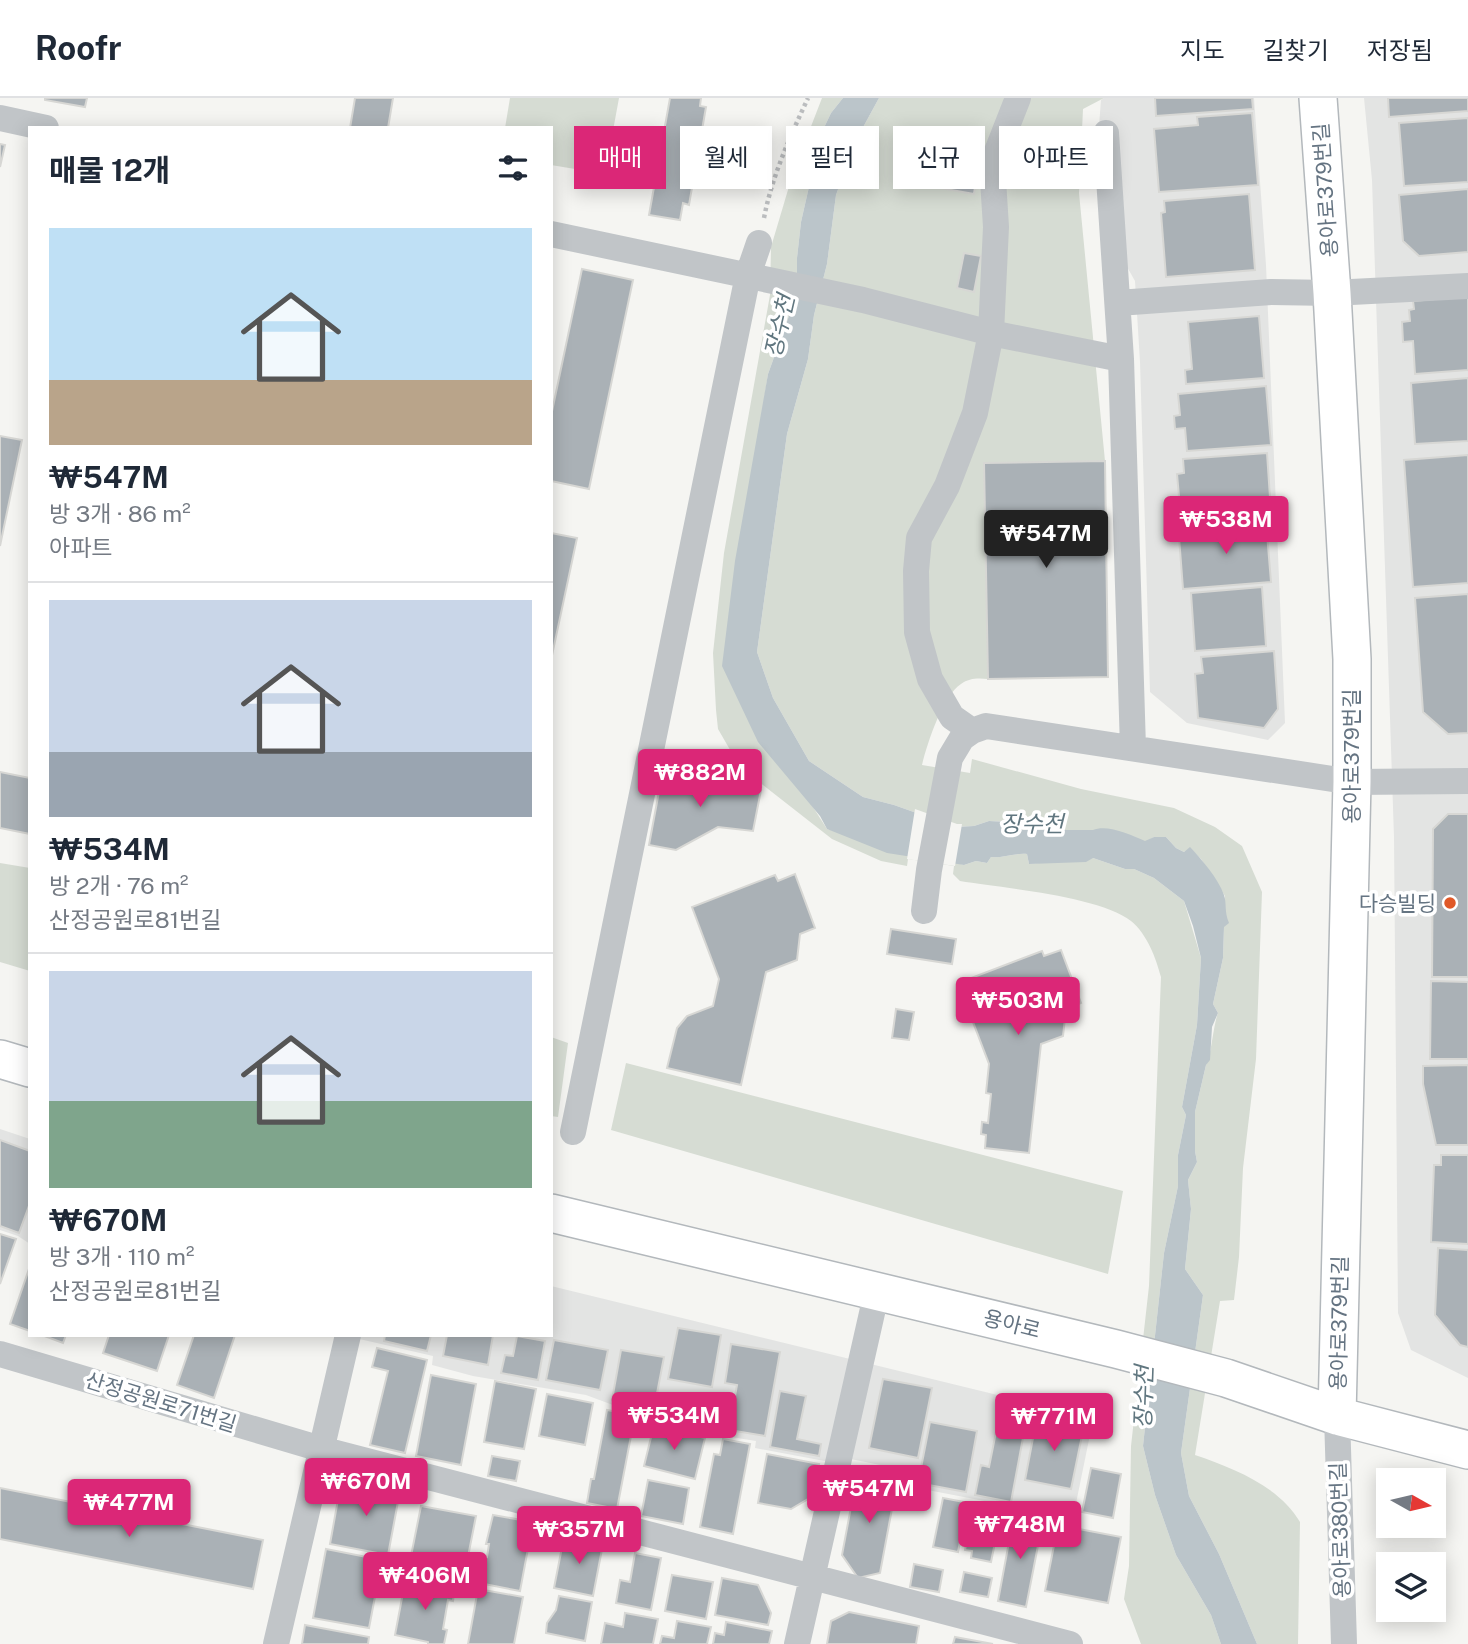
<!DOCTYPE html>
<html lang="ko">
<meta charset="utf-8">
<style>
body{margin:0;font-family:"Public Sans","Noto Sans KR",sans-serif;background:#f6f6f7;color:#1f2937;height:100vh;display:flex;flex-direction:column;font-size:26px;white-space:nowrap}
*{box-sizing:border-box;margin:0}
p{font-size:23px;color:#747a83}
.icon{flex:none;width:38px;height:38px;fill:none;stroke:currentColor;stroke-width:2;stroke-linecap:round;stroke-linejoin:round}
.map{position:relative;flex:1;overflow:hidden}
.details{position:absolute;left:28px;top:28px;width:525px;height:1211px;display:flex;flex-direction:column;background:#fff;border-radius:0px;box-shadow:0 4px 18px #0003}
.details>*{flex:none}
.hud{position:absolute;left:574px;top:28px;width:665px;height:63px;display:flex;gap:14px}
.needle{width:46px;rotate:98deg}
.tools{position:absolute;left:1376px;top:1370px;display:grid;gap:14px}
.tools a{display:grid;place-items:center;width:70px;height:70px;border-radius:0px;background:#fff;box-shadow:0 4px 18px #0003;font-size:35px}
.price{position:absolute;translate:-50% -60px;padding:0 16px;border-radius:7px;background:#db2777;color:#fff;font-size:23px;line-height:46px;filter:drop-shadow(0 2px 4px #0008)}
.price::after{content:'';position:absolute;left:50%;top:42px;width:21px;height:16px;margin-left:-10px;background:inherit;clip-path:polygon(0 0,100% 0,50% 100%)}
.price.on{background:#222;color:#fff}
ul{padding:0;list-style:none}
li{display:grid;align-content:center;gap:14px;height:371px;padding:0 21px}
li+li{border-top:2px solid #e0e1e3}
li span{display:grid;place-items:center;height:217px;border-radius:0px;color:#555}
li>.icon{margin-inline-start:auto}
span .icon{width:126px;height:126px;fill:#fffc;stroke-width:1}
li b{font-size:30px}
h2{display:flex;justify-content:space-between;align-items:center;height:84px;padding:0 21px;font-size:30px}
.pill{padding:0 24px;border-radius:0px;background:#fff;box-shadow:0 4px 18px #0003;font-size:24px;line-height:63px}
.pill.on{background:#db2777;color:#fff}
header{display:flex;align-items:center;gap:42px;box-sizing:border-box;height:98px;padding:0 35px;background:#fff;border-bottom:2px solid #e0e1e3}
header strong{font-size:33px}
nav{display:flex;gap:38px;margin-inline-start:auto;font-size:24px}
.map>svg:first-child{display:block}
.built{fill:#e3e4e3}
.green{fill:#d6dcd3}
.water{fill:#bbc5ca}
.pier{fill:#f5f5f2}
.building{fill:#aab1b6;stroke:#d7d7d4;stroke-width:2}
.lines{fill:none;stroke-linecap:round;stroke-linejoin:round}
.secondary-casing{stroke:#b3b8bc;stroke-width:40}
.path{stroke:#bbbdbf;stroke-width:4.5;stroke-dasharray:3.5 3.5;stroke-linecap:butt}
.street{stroke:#c1c5c8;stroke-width:26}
.secondary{stroke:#fff;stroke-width:37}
.poi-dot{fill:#e05827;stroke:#fff;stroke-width:2.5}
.labels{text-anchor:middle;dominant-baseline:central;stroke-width:7;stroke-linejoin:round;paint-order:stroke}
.street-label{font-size:21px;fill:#657482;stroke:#fff}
.poi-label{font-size:21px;fill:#657482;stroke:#fff;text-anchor:end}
.water-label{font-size:23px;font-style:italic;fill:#60767f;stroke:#fff}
</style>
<header>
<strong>Roofr</strong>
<nav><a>지도</a><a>길찾기</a><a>저장됨</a></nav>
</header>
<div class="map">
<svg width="1468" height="1546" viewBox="0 0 1468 1546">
<rect width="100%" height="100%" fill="#f5f5f2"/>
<path class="built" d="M1104,0H1254L1266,167L1285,625L1268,642L1187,625L1150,594L1140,264L1135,183L1122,160L1099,28L1101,2Z
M1364,0H1468V1280L1411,1252L1398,1215L1394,739L1372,82Z
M0,1031L30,1041V1146L18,1138L0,1132Z
M551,1188L1055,1311L1093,1322L1073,1420L907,1388L910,1373L831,1357L830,1364L755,1350L756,1343L706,1335L613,1307L586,1297L473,1278L432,1267L433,1258L342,1237H551Z"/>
<path class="green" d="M510,0H619L605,76L551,67V30H505Z
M822,0H843L831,15L821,36L801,124L797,160V196L768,276L723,568L827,731L964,767L976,763L987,765L991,759C1003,760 1014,755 1027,756L1029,766L1093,760L1125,771H1134L1154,780L1184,803L1201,860L1197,927L1182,1009L1186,1017L1178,1057V1088L1164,1155L1143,1348L1155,1397L1176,1457L1211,1517L1221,1546H1141L1124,1501L1129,1468L1131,1348L1149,1188L1161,879C1156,860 1147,836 1131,823C1100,798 1002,790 960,783L953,776L954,768L908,761L907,768L881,763L832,741L740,669L718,631L716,612L713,555L724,455L770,197L771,149L793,75Z
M879,0H1104L1083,11L1079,95L1105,363L985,365L988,581C978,580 969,580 961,586C943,597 927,646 922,667L970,675L972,661L1081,691L1174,710L1215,729L1242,748L1262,794L1256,961L1243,1070L1239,1159L1234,1202L1220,1203L1195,1357C1233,1370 1279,1388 1300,1424L1298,1546H1257L1219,1456L1189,1398L1181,1355L1203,1197L1185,1171L1191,1111L1188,1082L1197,1064L1195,1053V1014L1206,967C1211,960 1213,928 1218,915L1213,906L1223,860L1225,798L1201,761L1190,750L1184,754L1176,750L1166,739H1154L1145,744L1124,735L1083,732H1023L1009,724L989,723L974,728L956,729L894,707L863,699L809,663L773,600L757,554L787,336L808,261L814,217L827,166L836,97L855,44Z
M0,765L30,770V873L0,864Z
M551,939L568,945L558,1019L551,1018Z
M626,965L1123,1093L1108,1176L611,1032Z"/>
<path class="water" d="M843,0H879L855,44L836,97L827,166L814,217L808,261L787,336L757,554L773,600L809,663L863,699L894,707L956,729L974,728L989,723L1009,724L1023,732H1093C1107,726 1131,737 1145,743L1154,739H1166L1176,750L1184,754L1190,749C1202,762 1218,780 1224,797C1227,806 1224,813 1229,825L1224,829L1223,860L1213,906L1218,915L1212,929L1210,962L1206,967L1195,1014V1053L1197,1064L1188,1082L1191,1111L1185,1171L1203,1197L1181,1355L1189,1398L1219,1456L1257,1546H1221L1211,1517L1176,1457L1155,1397L1143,1348L1164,1155L1178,1088V1057L1186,1017L1182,1009L1197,927L1201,860L1193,828L1184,803L1154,780L1134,771H1125L1093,760L1086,764L1029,766L1027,756C1014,755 1003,760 991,759L987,765L976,763L964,767L887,755L827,731L820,718L758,644L722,568L735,463L768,276L797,196V160L801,124L821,36L831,15Z"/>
<path class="pier" d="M915,711L957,726H962L955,768L907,761Z"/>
<path class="building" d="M45,0H87L85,9L45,2Z
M355,0H393L388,30H350Z
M670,0H701L700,8L706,9L689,107L683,105L680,122L649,117Z
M1155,0H1252L1253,11L1156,18Z
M1388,0H1468V13L1389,19Z
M1252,15L1258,87L1159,94L1154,31L1198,27L1197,19Z
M1468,20V84L1404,88L1399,25Z
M0,46L5,47L0,69Z
M944,69L977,75L974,96L940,90Z
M1468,91V154L1419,158L1403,143L1399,97Z
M1249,96L1255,172L1166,179L1161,115L1165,114L1164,103Z
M964,155L981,158L974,194L957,190Z
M582,171L633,182L589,391L551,383V318Z
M1468,198V272L1415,276L1413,243L1403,244L1402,224L1410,223L1409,212L1414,211L1413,203Z
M1259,218L1264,280L1186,286L1185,272L1192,271L1188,224Z
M1468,280V343L1415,346L1411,285Z
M1266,288L1271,347L1187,353L1185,330L1175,331L1174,318L1180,317L1178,296Z
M0,338L22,342L0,448Z
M1267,355L1271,414L1181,421L1177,376L1184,375L1183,361Z
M1468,357V485L1413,489L1404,362Z
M1105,363L1108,579L988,581L984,365Z
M1266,423L1271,484L1183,491L1179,439L1193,438L1192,429Z
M551,435L577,440L551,562Z
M1262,489L1266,548L1195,553L1191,495Z
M1468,496V635L1448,636L1423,614L1415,500Z
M1274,553L1278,611L1264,630L1198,620L1195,576L1203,575L1201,559Z
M663,672L761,692L753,733L718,729L676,752L649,747Z
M0,674L30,680V736L0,730Z
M1448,716H1468V879H1432L1433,731Z
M795,776L815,830L800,836L797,862L766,874L741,987L667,970L677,930L687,918L713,908L719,881L692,809L775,777L778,783Z
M891,831L956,841L952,866L887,856Z
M1061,852L1081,905L1066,911L1063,938L1041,946L1029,1055L985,1050L986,1037L981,1036L982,1024L988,1025L991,996L986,995L989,966L958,885L1042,853L1044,858Z
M1431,883L1468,884V961H1430Z
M896,911L914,914L909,942L892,940Z
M1468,967V1047H1436L1423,986V968Z
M0,1042L30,1053V1105L19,1135L0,1128Z
M1441,1057H1468V1146L1431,1144L1434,1067H1441Z
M0,1136L16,1141L0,1186Z
M1438,1150L1468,1152V1249L1460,1247L1435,1217Z
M30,1168V1233L10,1226Z
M678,1230L721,1237L712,1289L668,1281Z
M42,1237H66L63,1245Z
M109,1237H169L157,1273L103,1255Z
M194,1237H235L214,1300L177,1287Z
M385,1237H431L427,1253L384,1243Z
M447,1237H493L488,1267L443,1258Z
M517,1238L545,1243L538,1282L501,1275L505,1257L513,1258Z
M554,1242L608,1252L600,1292L546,1282Z
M731,1246L780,1254L765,1338L717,1330L721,1307L733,1309L737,1287L725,1285Z
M377,1250L427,1262L405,1355L370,1347L388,1273L372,1269Z
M621,1252L664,1259L654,1311L612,1302Z
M431,1277L476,1286L461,1367L416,1358Z
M883,1281L932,1290L918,1360L869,1350Z
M495,1283L536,1291L524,1351L484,1344Z
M780,1293L806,1298L797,1341L821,1346L819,1358L770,1349Z
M547,1296L593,1305L585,1347L539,1338Z
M607,1312L635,1317L617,1411L587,1405L591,1381H594Z
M1037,1319L1084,1328L1071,1391L1025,1382Z
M930,1324L977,1333L966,1394L918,1385Z
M998,1324L1025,1329L1011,1404L975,1397L981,1367L989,1369Z
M654,1327L705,1340L695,1381L644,1368Z
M723,1341L750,1346L733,1436L700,1429L714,1356L720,1357Z
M767,1356L819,1366L813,1398L791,1411L758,1405Z
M492,1358L520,1363L516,1383L488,1378Z
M1091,1370L1121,1376L1113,1420L1082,1414Z
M857,1377L897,1384L880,1475L858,1480L842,1457Z
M648,1382L689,1390L683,1426L641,1418Z
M359,1385L400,1393L388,1457L330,1446L339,1396Z
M0,1390L263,1442L253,1491L0,1441Z
M943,1400L985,1408L984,1411L1001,1415L991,1464L971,1460L972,1453L965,1452L969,1430L963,1429L958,1454L933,1449Z
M421,1408L476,1418L464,1479L409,1468Z
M493,1417L533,1424L520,1493L479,1485L484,1458L487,1459L489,1446H486Z
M1014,1417L1043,1422L1026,1509L998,1503Z
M1058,1427L1121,1439L1108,1505L1045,1493Z
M564,1439L603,1446L593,1498L554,1490Z
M326,1451L382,1462L369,1530L313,1520Z
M635,1455L661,1460L651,1512L616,1505L620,1482L630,1484Z
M914,1466L943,1472L939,1494L910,1489Z
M964,1474L992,1480L988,1499L960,1494Z
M672,1477L713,1484L706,1521L665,1513Z
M722,1480L758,1487L771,1515L768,1527L715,1517Z
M436,1483L455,1487L453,1503L448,1502L443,1531L447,1532L444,1546H428V1544L395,1537L405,1484L435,1489Z
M478,1491L523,1499L514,1546H468Z
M559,1498L592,1504L585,1543L546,1535L547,1525L556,1512Z
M849,1514L919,1528L916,1546H827L831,1523Z
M625,1515L658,1521L653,1546H601L605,1525L623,1529Z
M677,1523L711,1529L707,1546H660L662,1538L674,1540Z
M726,1524L772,1533L769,1546H713L715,1535L724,1537Z
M305,1527L369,1539L368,1546H302Z
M955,1539L993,1546H953Z"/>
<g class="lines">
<defs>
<path id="secondary" d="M1318,0L1332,195L1352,561V684L1337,1318
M0,961L30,970
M551,1115L1116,1251L1226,1280L1337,1318L1468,1352"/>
</defs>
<use href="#secondary" class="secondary-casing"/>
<path class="path" d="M764,120C772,78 790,39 808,0"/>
<path class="street" d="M0,20L46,30
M1106,35L1121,261L1133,650
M551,136L863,202L991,235L1121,261
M1118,205L1271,194L1332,195L1468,188
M972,633L952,619L930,581L917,534L916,473L919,440L947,388L975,315L991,235L996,129L992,66L1018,0
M924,813L929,772L950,660L962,640L972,633L986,628L1352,684L1468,683
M573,1034L748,177L759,145
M0,1256L321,1351L1070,1546
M1337,1318L1344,1546
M276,1546L348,1237
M797,1546L877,1193"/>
<use href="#secondary" class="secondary"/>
</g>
<circle class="poi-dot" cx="1450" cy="805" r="7"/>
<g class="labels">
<g class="street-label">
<text transform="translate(1325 92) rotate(-94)">용아로379번길</text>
<text transform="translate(1351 658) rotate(-90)">용아로379번길</text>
<text transform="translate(1339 1225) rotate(-89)">용아로379번길</text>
<text transform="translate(1012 1226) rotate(14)">용아로</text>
<text transform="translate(161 1304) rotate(17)">산정공원로71번길</text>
<text transform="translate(1340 1432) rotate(-92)">용아로380번길</text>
</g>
<g class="poi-label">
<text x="1436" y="805">다승빌딩</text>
</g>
<g class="water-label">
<text transform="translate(779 228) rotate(-77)">장수천</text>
<text x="1032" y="725">장수천</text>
<text transform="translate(1143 1299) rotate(-88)">장수천</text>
</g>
</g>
</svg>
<div class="tools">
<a><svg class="needle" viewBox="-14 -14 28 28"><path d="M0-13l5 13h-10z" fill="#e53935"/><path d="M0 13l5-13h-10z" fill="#747a83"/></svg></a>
<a><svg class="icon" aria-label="layers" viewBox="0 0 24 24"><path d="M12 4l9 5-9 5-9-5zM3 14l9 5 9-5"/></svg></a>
</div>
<b class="price" style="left:1226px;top:458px">₩538M</b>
<b class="price on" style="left:1046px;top:472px">₩547M</b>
<b class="price" style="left:700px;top:711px">₩882M</b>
<b class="price" style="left:1018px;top:939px">₩503M</b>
<b class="price" style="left:674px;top:1354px">₩534M</b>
<b class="price" style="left:1054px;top:1355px">₩771M</b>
<b class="price" style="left:366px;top:1420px">₩670M</b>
<b class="price" style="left:869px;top:1427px">₩547M</b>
<b class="price" style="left:129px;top:1441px">₩477M</b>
<b class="price" style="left:1020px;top:1463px">₩748M</b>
<b class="price" style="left:579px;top:1468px">₩357M</b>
<b class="price" style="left:425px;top:1514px">₩406M</b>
<div class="hud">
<a class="pill on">매매</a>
<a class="pill">월세</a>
<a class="pill">필터</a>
<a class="pill">신규</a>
<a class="pill">아파트</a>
</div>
<section class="details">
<h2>매물 12개<svg class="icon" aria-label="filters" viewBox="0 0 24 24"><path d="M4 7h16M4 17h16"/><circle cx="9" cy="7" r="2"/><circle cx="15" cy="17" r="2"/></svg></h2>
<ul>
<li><span style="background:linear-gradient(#bfe0f5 70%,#b9a48a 0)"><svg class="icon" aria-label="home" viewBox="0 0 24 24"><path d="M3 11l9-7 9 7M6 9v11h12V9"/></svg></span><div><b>₩547M</b><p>방 3개 · 86 m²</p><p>아파트</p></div></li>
<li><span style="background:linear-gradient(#c9d6e8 70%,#9aa5b1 0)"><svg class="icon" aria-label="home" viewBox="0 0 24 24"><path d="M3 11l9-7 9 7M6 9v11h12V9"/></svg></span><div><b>₩534M</b><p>방 2개 · 76 m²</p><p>산정공원로81번길</p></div></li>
<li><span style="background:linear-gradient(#c9d6e8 60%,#7fa58c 0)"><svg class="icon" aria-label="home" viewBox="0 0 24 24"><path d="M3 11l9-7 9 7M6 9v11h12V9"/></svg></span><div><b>₩670M</b><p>방 3개 · 110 m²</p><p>산정공원로81번길</p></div></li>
</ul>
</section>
</div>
